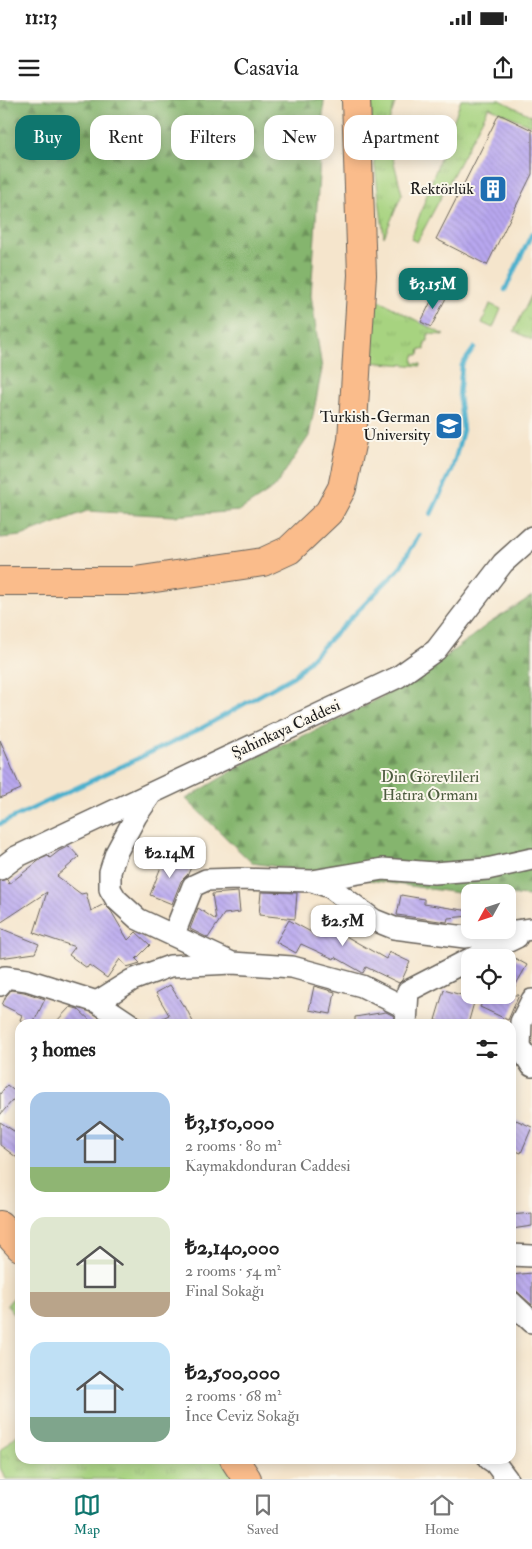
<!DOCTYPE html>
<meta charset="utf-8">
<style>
body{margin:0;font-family:"IM FELL Double Pica",serif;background:#f2f2f2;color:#222;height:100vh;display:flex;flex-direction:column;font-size:19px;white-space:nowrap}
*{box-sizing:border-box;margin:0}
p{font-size:16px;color:#767676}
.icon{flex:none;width:28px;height:28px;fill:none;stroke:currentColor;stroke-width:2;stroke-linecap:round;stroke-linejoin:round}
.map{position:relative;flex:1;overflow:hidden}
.drawer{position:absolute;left:15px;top:919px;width:501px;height:445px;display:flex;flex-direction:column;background:#fff;border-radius:15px;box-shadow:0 2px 12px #0003}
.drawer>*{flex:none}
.hud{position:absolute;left:15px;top:15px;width:502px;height:45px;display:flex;gap:10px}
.needle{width:32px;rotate:230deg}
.fabs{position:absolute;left:461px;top:784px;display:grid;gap:10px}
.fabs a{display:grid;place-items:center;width:55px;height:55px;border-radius:10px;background:#fff;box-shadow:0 2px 12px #0003;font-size:25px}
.price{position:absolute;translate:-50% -42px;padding:0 11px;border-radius:10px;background:#fff;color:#222;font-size:16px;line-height:32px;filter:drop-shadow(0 1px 2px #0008)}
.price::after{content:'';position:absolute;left:50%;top:30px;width:15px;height:11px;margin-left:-8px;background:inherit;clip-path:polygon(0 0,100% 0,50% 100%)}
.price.selected{background:#0f766e;color:#fff}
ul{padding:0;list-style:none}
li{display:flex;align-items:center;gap:15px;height:125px;padding:0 15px}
li span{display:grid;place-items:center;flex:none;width:140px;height:100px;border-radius:15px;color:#555}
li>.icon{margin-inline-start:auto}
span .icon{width:60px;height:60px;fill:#fffc;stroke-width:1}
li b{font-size:21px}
h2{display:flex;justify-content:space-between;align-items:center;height:60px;padding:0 15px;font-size:21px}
.tag{padding:0 18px;border-radius:15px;background:#fff;box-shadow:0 2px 12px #0003;font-size:18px;line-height:45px}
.tag.selected{background:#0f766e;color:#fff}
.status{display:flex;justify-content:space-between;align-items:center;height:35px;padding:0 25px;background:#fff;direction:ltr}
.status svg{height:14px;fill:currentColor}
header{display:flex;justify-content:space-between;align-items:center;height:65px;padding:0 15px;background:#fff;font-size:22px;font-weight:600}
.tabs{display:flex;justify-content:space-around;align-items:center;height:70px;border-top:1px solid #e0e0e0;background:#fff;font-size:14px;color:#767676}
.tabs a{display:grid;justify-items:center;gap:2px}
.tabs .selected{color:#0f766e}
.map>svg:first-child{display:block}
.grass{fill:url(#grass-tufts);stroke:#62784e}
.forest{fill:url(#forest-firs);stroke:#506845}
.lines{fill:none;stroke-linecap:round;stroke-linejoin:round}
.stream{stroke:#4eb1cd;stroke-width:4.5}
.building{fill:url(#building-back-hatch)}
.minor-casing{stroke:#68625a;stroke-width:24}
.major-casing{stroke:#68625a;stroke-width:30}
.minor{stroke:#fff;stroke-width:21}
.major{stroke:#fabc8b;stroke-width:28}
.labels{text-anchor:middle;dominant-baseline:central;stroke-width:4;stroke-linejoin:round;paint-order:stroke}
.poi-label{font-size:16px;fill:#1c1c1c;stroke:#fbf7ec;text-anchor:end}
.street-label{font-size:16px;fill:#1c1c1c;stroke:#fbf7ec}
.park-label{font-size:16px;fill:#4d5c3f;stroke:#fbf7ec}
</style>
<div class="status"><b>11:13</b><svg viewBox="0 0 49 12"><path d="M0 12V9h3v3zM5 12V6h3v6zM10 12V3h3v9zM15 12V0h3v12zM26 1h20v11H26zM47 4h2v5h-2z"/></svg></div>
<header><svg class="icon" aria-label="menu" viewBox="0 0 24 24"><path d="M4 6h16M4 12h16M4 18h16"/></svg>Casavia<svg class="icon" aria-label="share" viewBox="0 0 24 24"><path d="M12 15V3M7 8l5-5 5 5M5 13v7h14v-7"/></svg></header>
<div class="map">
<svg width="532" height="1379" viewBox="0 0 532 1379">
<defs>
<pattern id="grass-tufts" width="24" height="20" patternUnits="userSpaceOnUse" patternTransform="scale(1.25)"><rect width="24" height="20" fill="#a7d380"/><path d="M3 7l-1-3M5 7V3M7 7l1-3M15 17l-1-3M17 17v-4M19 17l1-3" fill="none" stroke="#8fb56e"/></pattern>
<pattern id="forest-firs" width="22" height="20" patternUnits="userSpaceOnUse" patternTransform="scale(1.25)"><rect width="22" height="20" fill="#85b56e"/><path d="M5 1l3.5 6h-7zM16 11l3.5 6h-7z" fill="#6c925a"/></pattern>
<pattern id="building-back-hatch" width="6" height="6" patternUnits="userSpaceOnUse" patternTransform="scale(1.25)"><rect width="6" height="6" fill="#b8a7ef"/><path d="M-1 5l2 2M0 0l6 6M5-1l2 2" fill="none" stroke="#9e8fcc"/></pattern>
</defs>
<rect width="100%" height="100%" fill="#fbf7ec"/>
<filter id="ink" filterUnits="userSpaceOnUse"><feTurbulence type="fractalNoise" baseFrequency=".02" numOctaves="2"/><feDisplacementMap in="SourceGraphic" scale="10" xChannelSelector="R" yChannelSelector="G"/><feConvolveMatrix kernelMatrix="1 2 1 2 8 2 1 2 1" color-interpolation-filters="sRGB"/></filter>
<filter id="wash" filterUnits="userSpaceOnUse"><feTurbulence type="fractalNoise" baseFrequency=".0096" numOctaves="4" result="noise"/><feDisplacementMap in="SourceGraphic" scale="20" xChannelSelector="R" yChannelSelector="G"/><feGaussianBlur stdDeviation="1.12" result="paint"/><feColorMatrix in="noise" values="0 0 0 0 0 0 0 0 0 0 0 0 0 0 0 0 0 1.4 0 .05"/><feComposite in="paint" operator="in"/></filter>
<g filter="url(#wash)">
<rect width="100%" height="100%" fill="#f5e5cc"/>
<path class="grass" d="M372,0H396L386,31L402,94L384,137L371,37Z
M461,0H500L532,16V26L489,7L417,142L411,139Z
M532,194V240L514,231Z
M371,196L444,235L428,234V241L425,242V250L420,249L419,255H414L413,263L421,264V266L368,262Z
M490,204L501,209L493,228L482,223Z
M20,1190V1223L7,1205Z
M20,1332V1359H227L237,1379H6L0,1368V1351Z"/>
<path class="forest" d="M0,0H324L311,195L322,269L309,336L274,388L239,411L173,416L87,411L21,436L0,438Z
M532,496V796L508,795V792H470V795L465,794L252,763L186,699L252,659L334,622L418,578L488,524Z"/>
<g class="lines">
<path class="stream" d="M505,190L532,133
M431,414L452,370L463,330L459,296L462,265L474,248
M0,724L200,629L294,576L399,469L419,435"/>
</g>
<g id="blocks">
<path class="building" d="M499,14L532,30V74L487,165L436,139Z
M435,193L446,198L431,227L421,222Z
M0,640L21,689L0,698Z
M69,746L79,757L57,776L81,794L86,793L91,811L104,804L111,811L128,840L136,832L150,845L136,859L140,863L127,867L120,859L107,878L89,865L87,868L69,855L75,847L34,833L47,792L0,823V781L7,779L9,784L41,759L48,756L50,758L59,751Z
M166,754L192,765L188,774L181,781L172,804L150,795Z
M238,792L240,812L224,814L208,838L190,829L198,808L216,820L212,794Z
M261,792L297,793L295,819L259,815Z
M401,795L424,799V804L470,811V816L448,818L447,822L397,815Z
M338,808L357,823L344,835L386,859L389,852L410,862L402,880L399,883L366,867L363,873L335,857L334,859L301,844L296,853L276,842L289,820L318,836L324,824Z
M0,828L39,844L35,853L0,858Z
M509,855L527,865L510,895H519L508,920L480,907L486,895H508V856Z
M170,885L184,907L185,906L194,924H150L169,915L156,893Z
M314,886L335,892L331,914L309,910Z
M11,890L24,892L45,899L33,924H27L20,920L22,915L2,905L6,896Z
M444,890L475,899L468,924H447L435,920Z
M70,907L78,909L94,924H54Z
M386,912L394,916V924H355V917Z
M7,985L18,994L0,1015V994Z
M516,1020L532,1027L521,1053L511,1049V1030Z
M0,1022L20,1035V1060L0,1045Z
M532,1113V1126L512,1129L511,1115Z
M532,1173V1205L511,1186V1175Z"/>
</g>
</g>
<g filter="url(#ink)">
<use href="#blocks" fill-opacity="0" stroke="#68625a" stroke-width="1"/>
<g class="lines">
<defs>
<path id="minor" d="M152,693L136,716L116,753L110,772V789L116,799L138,819L230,862
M0,769L16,757L398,577L436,550L503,463L532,437
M312,781L383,769L434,773L487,769L532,759
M174,834L193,786L206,780L239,779L312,781L330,787L374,820L394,828L465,837L532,829
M474,858L517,837
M0,885L5,877L27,880L97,902L130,924
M532,900L521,922L520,947L532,966
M97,902L132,880L170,866L232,863L292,867L362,886L406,908
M406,924L408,891L470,859
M511,1155L532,1156
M511,1202L532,1222
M489,1359L495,1363L507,1379"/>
<path id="major" d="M0,481H135L263,462L289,450L329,412L342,388L352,340L362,175L356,0
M0,1125L20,1147
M234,1359L247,1379"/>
</defs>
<use href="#minor" class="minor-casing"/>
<use href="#major" class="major-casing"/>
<use href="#minor" class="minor"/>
<use href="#major" class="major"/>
</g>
</g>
<defs>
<symbol id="building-square" viewBox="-11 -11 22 22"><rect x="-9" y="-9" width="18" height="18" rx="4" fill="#1f6fb2" stroke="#fbf7ec"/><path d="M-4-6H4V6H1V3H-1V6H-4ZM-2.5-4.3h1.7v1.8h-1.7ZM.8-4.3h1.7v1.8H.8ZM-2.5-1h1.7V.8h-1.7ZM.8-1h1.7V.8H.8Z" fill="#fff"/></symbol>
<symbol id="university-square" viewBox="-11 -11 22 22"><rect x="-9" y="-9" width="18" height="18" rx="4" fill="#1f6fb2" stroke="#fbf7ec"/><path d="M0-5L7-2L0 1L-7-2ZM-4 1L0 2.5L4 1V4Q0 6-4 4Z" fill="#fff"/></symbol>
</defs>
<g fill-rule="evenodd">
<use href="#building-square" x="477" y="73" width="32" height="32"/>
<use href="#university-square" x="433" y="310" width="32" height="32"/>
</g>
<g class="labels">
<g class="poi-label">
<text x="474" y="89">Rektörlük</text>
<text x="430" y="317">Turkish-German<tspan x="430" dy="18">University</tspan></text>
</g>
<g class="street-label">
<text transform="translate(286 629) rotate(-25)">Şahinkaya Caddesi</text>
</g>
<g class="park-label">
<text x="430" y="677">Din Görevlileri<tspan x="430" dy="18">Hatıra Ormanı</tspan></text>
</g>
</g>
</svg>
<div class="fabs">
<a><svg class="needle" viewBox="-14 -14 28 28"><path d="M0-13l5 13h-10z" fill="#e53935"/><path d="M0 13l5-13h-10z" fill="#767676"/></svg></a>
<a><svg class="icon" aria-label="locate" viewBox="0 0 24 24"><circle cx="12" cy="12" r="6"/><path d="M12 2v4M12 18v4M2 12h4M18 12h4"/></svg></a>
</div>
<b class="price selected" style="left:433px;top:210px">₺3.15M</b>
<b class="price" style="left:170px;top:779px">₺2.14M</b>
<b class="price" style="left:343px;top:847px">₺2.5M</b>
<div class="hud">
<a class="tag selected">Buy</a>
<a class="tag">Rent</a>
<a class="tag">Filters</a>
<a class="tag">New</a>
<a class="tag">Apartment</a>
</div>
<section class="drawer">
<h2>3 homes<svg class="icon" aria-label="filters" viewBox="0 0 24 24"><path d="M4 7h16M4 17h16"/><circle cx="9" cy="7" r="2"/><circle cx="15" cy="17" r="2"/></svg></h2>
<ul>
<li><span style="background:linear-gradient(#a9c7e8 75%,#8fb573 0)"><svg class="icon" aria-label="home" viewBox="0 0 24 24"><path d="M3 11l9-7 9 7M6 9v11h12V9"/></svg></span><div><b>₺3,150,000</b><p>2 rooms · 80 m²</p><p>Kaymakdonduran Caddesi</p></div></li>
<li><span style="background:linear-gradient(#dfe7d0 75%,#b9a48a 0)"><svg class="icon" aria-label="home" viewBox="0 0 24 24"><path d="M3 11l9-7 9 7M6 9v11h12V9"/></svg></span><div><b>₺2,140,000</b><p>2 rooms · 54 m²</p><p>Final Sokağı</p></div></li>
<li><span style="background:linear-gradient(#bfe0f5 75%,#7fa58c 0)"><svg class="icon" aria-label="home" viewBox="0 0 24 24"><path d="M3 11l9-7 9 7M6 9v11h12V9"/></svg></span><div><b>₺2,500,000</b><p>2 rooms · 68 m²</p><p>İnce Ceviz Sokağı</p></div></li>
</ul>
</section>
</div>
<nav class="tabs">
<a class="selected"><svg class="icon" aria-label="map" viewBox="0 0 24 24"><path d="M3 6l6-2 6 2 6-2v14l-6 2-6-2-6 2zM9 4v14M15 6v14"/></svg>Map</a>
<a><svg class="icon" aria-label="saved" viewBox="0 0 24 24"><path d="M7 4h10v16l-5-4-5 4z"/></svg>Saved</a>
<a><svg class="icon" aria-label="home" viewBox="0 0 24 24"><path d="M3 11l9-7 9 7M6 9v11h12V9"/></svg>Home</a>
</nav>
